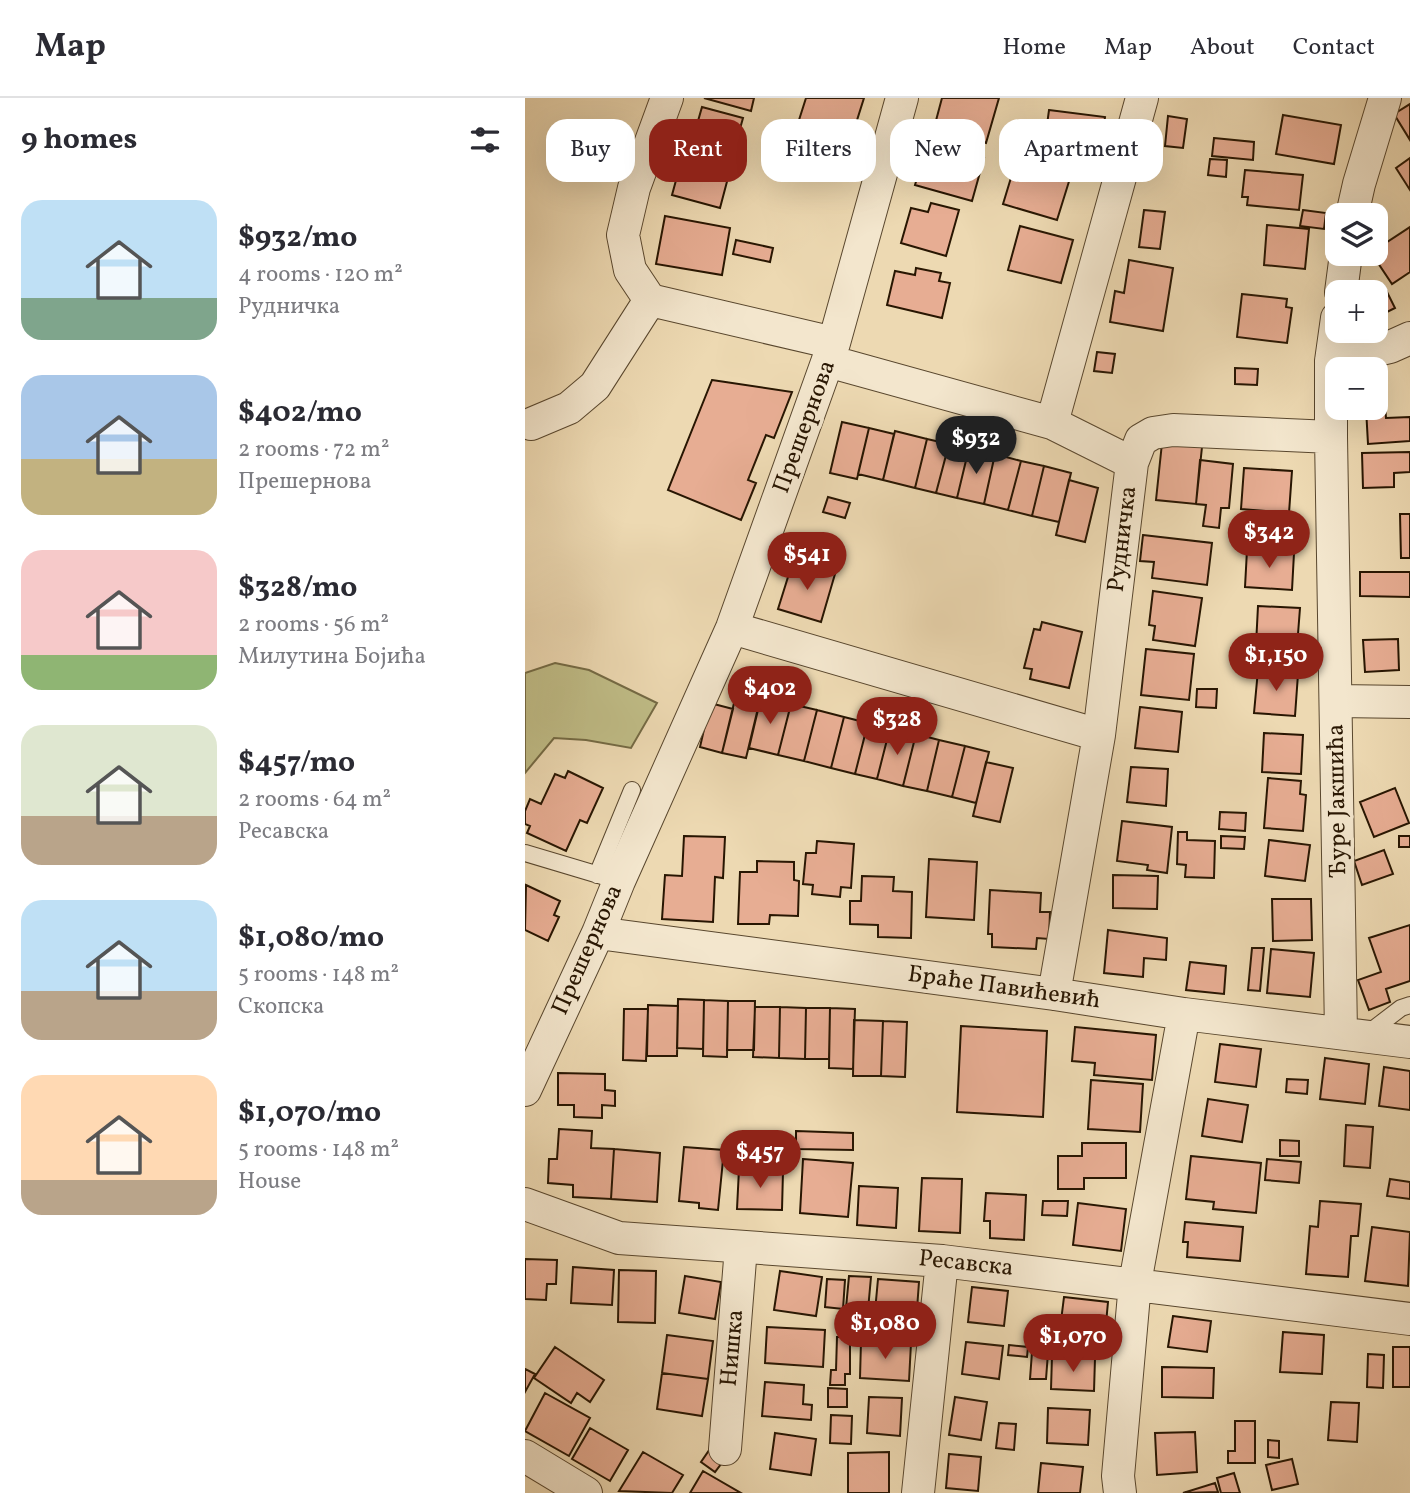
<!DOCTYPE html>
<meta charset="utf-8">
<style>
body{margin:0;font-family:Vollkorn,serif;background:#f2f2f3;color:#2b2b33;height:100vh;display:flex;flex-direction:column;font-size:26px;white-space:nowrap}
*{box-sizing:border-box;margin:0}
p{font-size:23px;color:#7c7c81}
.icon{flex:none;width:38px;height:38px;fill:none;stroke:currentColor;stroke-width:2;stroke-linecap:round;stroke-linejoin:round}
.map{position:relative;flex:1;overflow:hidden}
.drawer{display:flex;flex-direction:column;background:#fff;width:525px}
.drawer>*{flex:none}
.hud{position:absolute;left:21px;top:21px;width:665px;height:63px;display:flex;gap:14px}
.tools{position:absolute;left:800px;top:105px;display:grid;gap:14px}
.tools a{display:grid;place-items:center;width:63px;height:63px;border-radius:14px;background:#fff;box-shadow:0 7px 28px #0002;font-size:35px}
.price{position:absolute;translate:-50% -60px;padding:0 16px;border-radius:24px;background:#8f2418;color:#fff;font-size:23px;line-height:46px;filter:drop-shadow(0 2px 4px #0008)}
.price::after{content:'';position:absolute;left:50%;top:42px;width:21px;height:16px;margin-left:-10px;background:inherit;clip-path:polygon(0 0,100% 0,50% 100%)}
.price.selected{background:#222;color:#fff}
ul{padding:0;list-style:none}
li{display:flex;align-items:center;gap:21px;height:175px;padding:0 21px}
li span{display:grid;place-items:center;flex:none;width:196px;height:140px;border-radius:21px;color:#555}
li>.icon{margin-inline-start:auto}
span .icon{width:84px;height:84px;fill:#fffc;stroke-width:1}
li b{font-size:30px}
h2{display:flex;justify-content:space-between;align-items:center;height:84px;padding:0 21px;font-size:30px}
.chip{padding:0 24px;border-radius:21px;background:#fff;box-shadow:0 7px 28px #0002;font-size:24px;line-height:63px}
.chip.selected{background:#8f2418;color:#fff}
header{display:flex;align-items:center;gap:42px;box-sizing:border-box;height:98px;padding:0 35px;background:#fff;border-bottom:2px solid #e1e1e2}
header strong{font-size:33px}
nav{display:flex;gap:38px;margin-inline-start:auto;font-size:24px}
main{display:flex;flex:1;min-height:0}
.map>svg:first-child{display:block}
.green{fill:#c0bd87;stroke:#746a44;stroke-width:2}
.building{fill:#e7ad93;stroke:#281602;stroke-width:2}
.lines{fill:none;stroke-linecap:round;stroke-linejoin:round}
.lane-casing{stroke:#59472e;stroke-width:18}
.street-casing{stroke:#59472e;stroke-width:34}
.lane{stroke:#f3e6cd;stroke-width:16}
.street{stroke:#f3e6cd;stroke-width:32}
.labels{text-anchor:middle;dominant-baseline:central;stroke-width:7;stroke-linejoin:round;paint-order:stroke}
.street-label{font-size:24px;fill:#281602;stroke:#f3e6cd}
</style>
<header>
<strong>Map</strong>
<nav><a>Home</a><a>Map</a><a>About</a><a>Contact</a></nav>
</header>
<main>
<section class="drawer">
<h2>9 homes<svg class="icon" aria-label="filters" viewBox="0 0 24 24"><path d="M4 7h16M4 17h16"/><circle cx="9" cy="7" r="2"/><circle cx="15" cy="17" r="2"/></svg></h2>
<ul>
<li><span style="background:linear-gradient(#bfe0f5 70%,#7fa58c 0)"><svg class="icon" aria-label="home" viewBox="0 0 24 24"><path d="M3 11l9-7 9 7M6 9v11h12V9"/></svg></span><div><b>$932/mo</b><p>4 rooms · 120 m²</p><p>Рудничка</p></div></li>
<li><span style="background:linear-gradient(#a9c7e8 60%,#c2b280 0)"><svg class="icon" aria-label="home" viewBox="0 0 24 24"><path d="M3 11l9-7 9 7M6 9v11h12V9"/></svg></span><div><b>$402/mo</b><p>2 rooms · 72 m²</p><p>Прешернова</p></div></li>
<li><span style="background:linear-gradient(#f6c9c9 75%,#8fb573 0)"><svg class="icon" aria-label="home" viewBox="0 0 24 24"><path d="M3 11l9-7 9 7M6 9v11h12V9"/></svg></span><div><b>$328/mo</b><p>2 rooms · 56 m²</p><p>Милутина Бојића</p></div></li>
<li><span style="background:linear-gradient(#dfe7d0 65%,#b9a48a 0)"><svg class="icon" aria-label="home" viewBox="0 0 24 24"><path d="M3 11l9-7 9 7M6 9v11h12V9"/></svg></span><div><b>$457/mo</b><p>2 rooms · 64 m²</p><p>Ресавска</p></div></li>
<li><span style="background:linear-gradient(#bfe0f5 65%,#b9a48a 0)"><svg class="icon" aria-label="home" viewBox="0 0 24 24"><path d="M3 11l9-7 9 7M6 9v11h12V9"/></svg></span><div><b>$1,080/mo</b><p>5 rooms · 148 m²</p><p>Скопска</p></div></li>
<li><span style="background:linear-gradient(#ffd9b3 75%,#b9a48a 0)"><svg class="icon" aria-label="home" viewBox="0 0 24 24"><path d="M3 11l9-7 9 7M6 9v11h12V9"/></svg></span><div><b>$1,070/mo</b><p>5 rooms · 148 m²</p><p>House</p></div></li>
</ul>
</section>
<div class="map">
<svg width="885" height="1395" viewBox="0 0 885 1395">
<rect width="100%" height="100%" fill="#edd9b2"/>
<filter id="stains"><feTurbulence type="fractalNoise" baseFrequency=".00286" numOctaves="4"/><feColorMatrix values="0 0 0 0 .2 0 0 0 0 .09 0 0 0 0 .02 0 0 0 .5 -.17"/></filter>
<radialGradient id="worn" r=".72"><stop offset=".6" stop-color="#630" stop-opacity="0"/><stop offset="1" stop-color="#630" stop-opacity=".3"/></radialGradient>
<path class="green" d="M30,565L64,572L132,605L106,650L61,642L29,640L0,675V575Z"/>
<path class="building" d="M179,0H229L226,13Z
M281,0H339L327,38L274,22Z
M417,0H474L461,45L409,30Z
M885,6V42L869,16Z
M177,9L218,20L206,63L165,51Z
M524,12L580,19L574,63L518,56Z
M758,17L816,27L809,66L751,56Z
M643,18L662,21L658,50L640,48Z
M689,40L729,44L728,62L687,58Z
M403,43L459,60L447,103L390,87Z
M492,60L546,77L532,122L478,106Z
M885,60V92L871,70Z
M685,61L702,62L701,79L683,77Z
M156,64L204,76L195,110L147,97Z
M720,72L778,77L774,112L722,107L723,99H717Z
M406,105L434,112L421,158L376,145L386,110L403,114Z
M619,112L640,114L635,151L614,149Z
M778,112L801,115L799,131L775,128Z
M140,118L205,130L197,177L131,166Z
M742,127L784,131L780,171L739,167Z
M495,128L548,142L536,185L483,172Z
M885,129V174L867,186L847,156H850V152Z
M211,142L248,150L245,164L208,156Z
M604,162L648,170L638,233L585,224L590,193L599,195Z
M391,170L416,175L414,183L425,185L417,220L362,207L370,173L390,177Z
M859,188L870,210L852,219L850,194H846Z
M717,196L762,201L761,209L767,210L762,245L712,239Z
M572,254L590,256L587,275L569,273Z
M710,270L733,271L732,287L710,286Z
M187,282L267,294L249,340L241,337L223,382L231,385L216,422L143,392Z
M850,307H860L861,320L885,319V343L843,346L841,310H850Z
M317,324L344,330L332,381L305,375Z
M344,330L369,336L358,382L333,376Z
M370,333L402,341L390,390L358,382Z
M402,341L424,346L411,395L390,390Z
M637,345L677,349L671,406L631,402Z
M424,346L444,350L432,400L411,395Z
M444,350L470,356L459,406L432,400Z
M885,354V374L869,375V389L838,390L837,355Z
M470,356L496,363L483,412L459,406Z
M675,362L708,366L704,410H696L694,430L678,428L681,407L671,406Z
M496,363L519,368L507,418L483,412Z
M519,368L546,375L534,424L507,418Z
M719,370L767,373L764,415L716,411Z
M544,382L573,390L560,444L531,437Z
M303,399L325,405L320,420L298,414Z
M875,416H885V460H876Z
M618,437L687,445L682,487L627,480L629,464L615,463Z
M722,452L769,455L767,492L720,489Z
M268,463L310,476L296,524L253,511Z
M835,474H885V499L835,498Z
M628,493L677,500L670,548L628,542L630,528L624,527Z
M733,508L775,510L772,549L731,547Z
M517,524L557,534L544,590L505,581L507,571L499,570L509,531L515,532Z
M873,541L874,572L840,574L838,542Z
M621,551L669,556L664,602L616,597Z
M733,572L773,576L770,618L729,615Z
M672,591H692L691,610L671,609Z
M236,599L266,606L253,657L224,650Z
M210,601L234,606L221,660L197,655Z
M185,605L208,611L197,655L175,649Z
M266,606L292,612L279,663L253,657Z
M615,609L657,614L653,654L610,650Z
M292,612L319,619L306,670L279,663Z
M319,619L343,625L330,676L306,670Z
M343,625L365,630L352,681L330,676Z
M365,630L391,636L378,688L352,681Z
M739,635L778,637L776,676L737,674Z
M391,636L414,642L402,693L378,688Z
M414,642L440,648L427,699L402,693Z
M440,648L464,654L451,705L427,699Z
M461,664L488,670L475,724L448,718Z
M606,669L643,671L641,708L602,704Z
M43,673L78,690L62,725L55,722L41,753L2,735L5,728L0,726V713L5,701L16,706L30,676L40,680Z
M743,680L776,683L775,696L781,697L778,733L739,730Z
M870,690L884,725L849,739L835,704Z
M695,714L721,715L720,733L694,731Z
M597,723L647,729L642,775L622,772L623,767L592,763Z
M653,734H662V742L690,743L689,780L660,779L661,767L652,766Z
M159,738L200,739L198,780L190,779L188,824L137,821L140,777L157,778Z
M696,738L720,739L719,751L696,750Z
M874,738H885V749H874Z
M744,742L785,747L780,783L740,778Z
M292,743L329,746L326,790L316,789L315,799L287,796L288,787L278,786L281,755H291Z
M859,752L868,776L837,787L829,763Z
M404,761L452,764L449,822L401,819Z
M232,763L269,764V782L274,783L273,818L245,817L244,826H213L215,774H232Z
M588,777L633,778L632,811L588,810Z
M337,778L369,779L368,793L387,794L386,840L353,839V827L325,826V803H336Z
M1,787L35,803L29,817L34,819L23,843L0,832Z
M465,792L516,795L515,814H525L524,841L512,840L511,851L467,849V836H463Z
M747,801H786L787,842L748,843Z
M885,827V883L861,891L865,904L844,912L833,882L856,874L844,840Z
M583,832L642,840L641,862L619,860L618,879L579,875Z
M727,850H739L735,893L723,892Z
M746,851L789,855L785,899L742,895Z
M665,864L701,868L699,896L661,892Z
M153,901L179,902L178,951L152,950Z
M179,902L203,903L202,959L178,958Z
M203,903H230L229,952H202Z
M123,907L153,908L152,958H122Z
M230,909H255L254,960L228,959Z
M255,909L281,910L280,961L254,960Z
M281,910H305L304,961H280Z
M305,910L330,911L328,971L304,970Z
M99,911H123L121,963L98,962Z
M329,922L358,923L356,978H328Z
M358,923L382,924L380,979L356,978Z
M436,928L522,933L518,1019L432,1014Z
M550,929L631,937L627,982L569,977L570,965L547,963Z
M695,946L736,951L731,989L690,984Z
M800,960L844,966L840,1006L795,1001Z
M859,969L885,973V1012L854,1008Z
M33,975L80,976V992L90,993V1008L77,1007V1020L49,1019V1007H33Z
M762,981L783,982L782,996L761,994Z
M566,982L618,986L615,1034L563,1031Z
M683,1001L723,1007L717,1044L677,1038Z
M821,1027L848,1029L845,1070L819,1068Z
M34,1031L67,1033L66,1050L89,1051L86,1101L48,1099V1087L23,1085L24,1061H32Z
M271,1033L328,1035V1052L271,1051Z
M755,1042L774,1043V1058H755Z
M557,1045H601V1080H559V1091H533V1058H557Z
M159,1049L199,1052L193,1112L174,1110V1105L154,1103Z
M89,1051L135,1055L132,1104L86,1101Z
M666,1058L736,1065L731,1115L688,1111L689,1104L661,1101Z
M278,1061L328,1065L323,1119L275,1115Z
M742,1061L776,1064L774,1085L740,1082Z
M214,1071L258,1073L257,1112L212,1111Z
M397,1080L437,1081L435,1135L394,1133Z
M865,1081L885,1084V1101L862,1098Z
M334,1088L373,1090L371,1130L332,1127Z
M461,1095L501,1097L499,1142L465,1140V1123H459Z
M518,1103H543L542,1118L517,1117Z
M795,1103L836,1106L833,1138H826L823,1179L781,1176L785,1128L793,1129Z
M553,1105L601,1111L596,1153L548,1147Z
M660,1124L718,1129L715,1163L662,1159L663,1144H658Z
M847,1129L885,1134L883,1188L840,1183Z
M0,1161L32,1162L31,1186H22L21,1202L0,1201Z
M48,1169L89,1172L87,1207L46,1205Z
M94,1172L131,1173L130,1225L93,1224Z
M255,1173L297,1179L291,1218L249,1212Z
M160,1178L196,1184L190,1221L154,1215Z
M324,1178L346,1179L343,1212L321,1210Z
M302,1181L320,1182L318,1211L300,1209Z
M353,1181L394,1184L390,1238L348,1235Z
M447,1189L483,1193L479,1228L443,1224Z
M539,1199L583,1204L580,1236L535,1231Z
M648,1218L686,1223L682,1254L643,1249Z
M242,1229L300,1232L298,1269L240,1265Z
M758,1234L799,1237L797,1276L755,1274Z
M142,1237L188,1243L183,1281L137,1275Z
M312,1239H325V1276H320V1287H305L306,1272H311Z
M336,1243L386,1245L384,1283L335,1280Z
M441,1244L478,1248L474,1281L437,1276Z
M484,1247L503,1249L502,1259L483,1257Z
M30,1249L79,1282L65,1304L52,1295L46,1305L9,1280Z
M868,1249H885V1289H868Z
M507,1254L523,1255L521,1281H505Z
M843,1256L859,1257L858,1290L842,1289Z
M527,1258L570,1260L569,1293L526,1291Z
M637,1269L689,1270L688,1300L637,1299Z
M0,1271L10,1276L0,1294Z
M137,1275L183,1281L177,1318L132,1311Z
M240,1284L279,1287L278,1306L287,1307L286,1322L237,1318Z
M303,1290L322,1291V1309H303Z
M20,1295L65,1320L44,1358L0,1333Z
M344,1299L377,1300L375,1338L342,1335Z
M430,1299L462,1304L456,1342L424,1337Z
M806,1304L834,1305L832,1344L803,1342Z
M523,1310L565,1312L563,1347L522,1345Z
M306,1317L327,1318L326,1346L305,1345Z
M710,1323H730V1365H703V1353H710Z
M474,1325L491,1326L489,1352L471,1350Z
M65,1330L103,1352L85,1383L47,1361Z
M670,1334L672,1374L632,1377L630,1335Z
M250,1335L291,1341L286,1377L245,1371Z
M743,1342L754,1343V1360L743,1359Z
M187,1348L202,1358L190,1374L176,1364Z
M118,1354L158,1377L147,1395L94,1393Z
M364,1354V1395H323V1355Z
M424,1356L456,1359L453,1393L421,1390Z
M767,1361L773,1386L747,1392L741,1367Z
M516,1365L558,1369L555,1395H513Z
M178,1373L216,1395H165Z
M709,1375L715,1395H696L692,1380Z
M690,1385L693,1394L658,1395Z"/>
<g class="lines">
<defs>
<path id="lane" d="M0,755L94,783
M72,777L107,692
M842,936L876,910L885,907"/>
<path id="street" d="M827,117L834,86L860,0
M816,194L821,156
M125,202L309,245
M812,220L806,263V339L816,935
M303,263L527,325L607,365L574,637L529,896
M806,263L865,249L885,240
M527,325L617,0
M6,326L44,310L70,288L125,202L105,172L98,137L109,90L142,0
M607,365L616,342L628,335L648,332L806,339
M207,530L574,637
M812,603L885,604
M73,835L529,896L659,916L885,944
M0,992L73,835L94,783L207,530L309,245L377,0
M0,1106L94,1140L417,1163L885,1221
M200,1351L216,1149
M0,1358L61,1395
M393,1395L417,1163
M595,1395L593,1378L610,1185L659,916"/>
</defs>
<use href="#lane" class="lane-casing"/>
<use href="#street" class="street-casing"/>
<use href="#lane" class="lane"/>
<use href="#street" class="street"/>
</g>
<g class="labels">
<g class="street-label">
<text transform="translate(280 329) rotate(-70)">Прешернова</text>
<text transform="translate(598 441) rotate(-83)">Рудничка</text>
<text transform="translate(813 703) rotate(-91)">Ђуре Јакшића</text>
<text transform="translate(63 852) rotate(-66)">Прешернова</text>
<text transform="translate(479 890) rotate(8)">Браће Павићевић</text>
<text transform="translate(441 1166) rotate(6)">Ресавска</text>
<text transform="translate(208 1250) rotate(-85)">Нишка</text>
</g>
</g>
<rect width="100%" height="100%" filter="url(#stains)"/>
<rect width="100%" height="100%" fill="url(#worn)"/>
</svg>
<div class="tools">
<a><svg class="icon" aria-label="layers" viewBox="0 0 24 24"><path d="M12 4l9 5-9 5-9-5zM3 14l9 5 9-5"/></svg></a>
<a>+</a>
<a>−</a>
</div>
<b class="price selected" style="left:451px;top:378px">$932</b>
<b class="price" style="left:744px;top:472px">$342</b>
<b class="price" style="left:282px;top:494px">$541</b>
<b class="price" style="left:751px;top:595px">$1,150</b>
<b class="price" style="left:245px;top:628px">$402</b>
<b class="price" style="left:372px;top:659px">$328</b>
<b class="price" style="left:235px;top:1092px">$457</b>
<b class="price" style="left:360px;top:1263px">$1,080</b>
<b class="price" style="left:548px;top:1276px">$1,070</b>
<div class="hud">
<a class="chip">Buy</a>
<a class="chip selected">Rent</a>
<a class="chip">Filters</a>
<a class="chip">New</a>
<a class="chip">Apartment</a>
</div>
</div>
</main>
